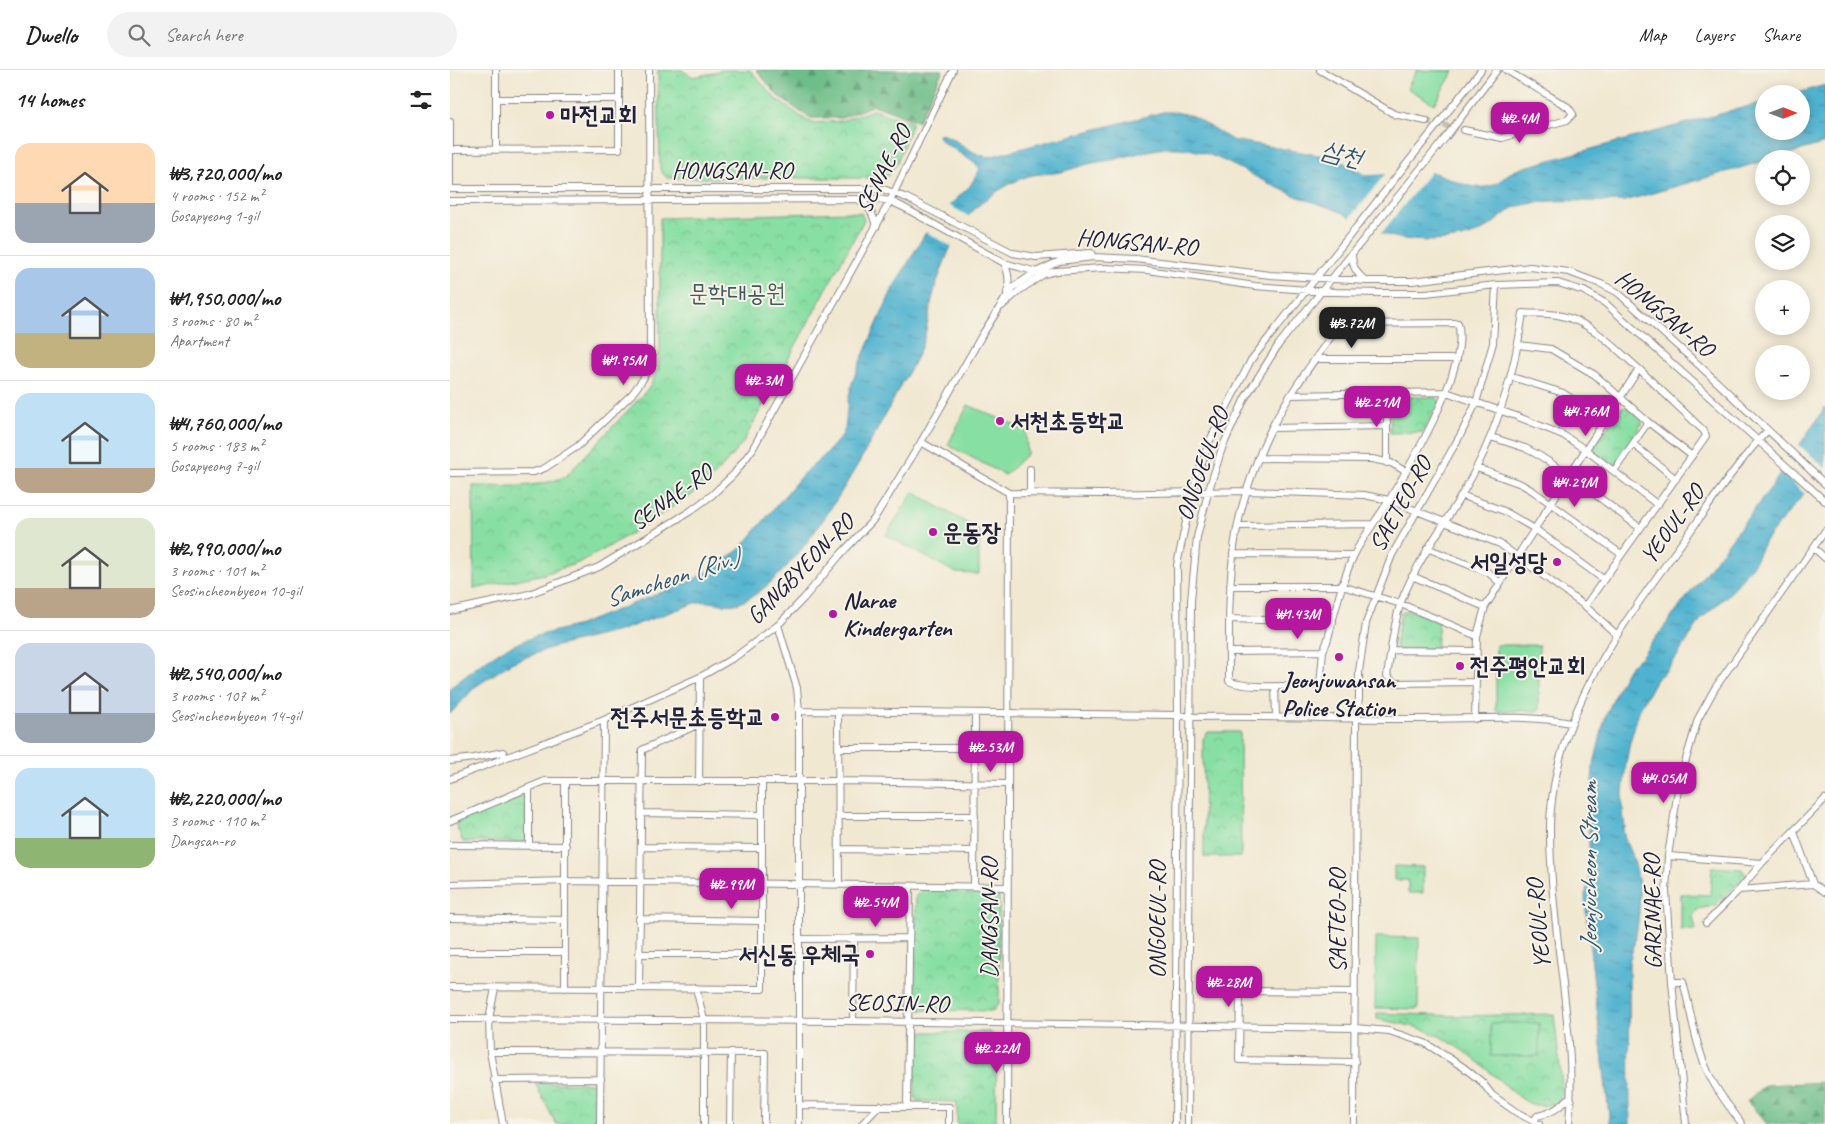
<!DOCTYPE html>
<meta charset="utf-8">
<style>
body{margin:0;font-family:Caveat,"Poor Story",sans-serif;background:#f2f2f2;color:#222;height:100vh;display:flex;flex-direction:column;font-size:19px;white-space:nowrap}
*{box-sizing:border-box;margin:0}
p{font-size:16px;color:#767676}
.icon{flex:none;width:28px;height:28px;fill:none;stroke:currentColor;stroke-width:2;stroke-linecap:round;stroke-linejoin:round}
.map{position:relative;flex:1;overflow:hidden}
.side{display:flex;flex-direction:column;background:#fff;width:450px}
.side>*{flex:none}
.needle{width:32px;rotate:90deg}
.buttons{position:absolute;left:1305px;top:15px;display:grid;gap:10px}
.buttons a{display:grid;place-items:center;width:55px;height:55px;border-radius:50%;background:#fff;box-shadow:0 2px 12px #0003;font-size:25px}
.price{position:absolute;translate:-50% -42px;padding:0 11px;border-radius:10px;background:#b5179e;color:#fff;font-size:16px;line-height:32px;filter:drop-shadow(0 1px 2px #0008)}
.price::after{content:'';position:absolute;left:50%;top:30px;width:15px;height:11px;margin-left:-8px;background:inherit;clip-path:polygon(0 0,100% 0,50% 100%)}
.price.selected{background:#222;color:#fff}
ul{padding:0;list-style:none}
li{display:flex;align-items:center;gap:15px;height:125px;padding:0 15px}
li+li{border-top:1px solid #e0e0e0}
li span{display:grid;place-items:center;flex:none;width:140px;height:100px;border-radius:15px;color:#555}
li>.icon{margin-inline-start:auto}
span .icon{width:60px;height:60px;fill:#fffc;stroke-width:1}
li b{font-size:21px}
h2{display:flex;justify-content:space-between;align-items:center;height:60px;padding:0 15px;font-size:21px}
header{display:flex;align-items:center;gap:30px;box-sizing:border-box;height:70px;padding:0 25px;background:#fff;border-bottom:1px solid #e0e0e0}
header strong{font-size:24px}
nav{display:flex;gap:28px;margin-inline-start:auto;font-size:18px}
.search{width:350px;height:45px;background:#f2f2f2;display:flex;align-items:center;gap:12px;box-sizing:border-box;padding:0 18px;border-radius:28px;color:#767676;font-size:19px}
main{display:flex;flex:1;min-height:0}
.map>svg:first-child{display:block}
.forest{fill:url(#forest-firs);stroke:#487062}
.park{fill:url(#park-crowns);stroke:#55806f}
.pitch{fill:#88dfa3;stroke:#55806f}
.water{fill:url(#water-ripples);stroke:#396a85}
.pier{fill:#f1e8d1}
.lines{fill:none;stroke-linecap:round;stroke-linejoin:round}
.minor-tunnel{stroke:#c8c0b3;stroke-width:6;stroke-dasharray:6 3;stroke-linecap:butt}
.minor-casing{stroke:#8a8586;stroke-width:8}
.minor{stroke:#fff;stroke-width:6}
.poi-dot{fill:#b5179e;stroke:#f7f3e8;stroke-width:2}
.labels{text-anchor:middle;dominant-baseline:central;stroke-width:4;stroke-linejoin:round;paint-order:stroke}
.poi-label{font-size:24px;font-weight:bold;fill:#22223b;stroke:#f7f3e8;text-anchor:start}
.street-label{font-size:24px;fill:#22223b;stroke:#f7f3e8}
.park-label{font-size:24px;fill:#415b5a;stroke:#f7f3e8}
.water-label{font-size:25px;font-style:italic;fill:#32546f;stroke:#f7f3e8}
</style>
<header>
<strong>Dwello</strong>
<div class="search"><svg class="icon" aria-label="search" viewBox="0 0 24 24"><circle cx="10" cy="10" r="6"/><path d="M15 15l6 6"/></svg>Search here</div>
<nav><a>Map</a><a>Layers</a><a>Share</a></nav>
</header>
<main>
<section class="side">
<h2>14 homes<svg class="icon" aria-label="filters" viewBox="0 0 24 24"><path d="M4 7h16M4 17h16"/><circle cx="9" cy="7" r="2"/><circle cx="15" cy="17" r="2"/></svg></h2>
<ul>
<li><span style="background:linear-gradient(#ffd9b3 60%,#9aa5b1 0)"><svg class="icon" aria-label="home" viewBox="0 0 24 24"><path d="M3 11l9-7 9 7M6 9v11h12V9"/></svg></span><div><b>₩3,720,000/mo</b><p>4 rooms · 152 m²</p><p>Gosapyeong 1-gil</p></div></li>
<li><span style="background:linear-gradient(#a9c7e8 65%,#c2b280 0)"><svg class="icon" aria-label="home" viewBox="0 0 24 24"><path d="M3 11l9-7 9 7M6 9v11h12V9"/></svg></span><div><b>₩1,950,000/mo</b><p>3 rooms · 80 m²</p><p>Apartment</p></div></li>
<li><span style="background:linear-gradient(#bfe0f5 75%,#b9a48a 0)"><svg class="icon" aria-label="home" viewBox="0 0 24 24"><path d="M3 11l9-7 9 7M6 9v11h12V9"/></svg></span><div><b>₩4,760,000/mo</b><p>5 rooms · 183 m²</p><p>Gosapyeong 7-gil</p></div></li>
<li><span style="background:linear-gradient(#dfe7d0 70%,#b9a48a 0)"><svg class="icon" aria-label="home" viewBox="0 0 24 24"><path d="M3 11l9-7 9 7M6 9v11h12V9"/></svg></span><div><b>₩2,990,000/mo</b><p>3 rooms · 101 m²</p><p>Seosincheonbyeon 10-gil</p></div></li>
<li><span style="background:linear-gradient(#c9d6e8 70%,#9aa5b1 0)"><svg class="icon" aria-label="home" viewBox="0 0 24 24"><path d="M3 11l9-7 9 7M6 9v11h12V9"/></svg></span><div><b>₩2,540,000/mo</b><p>3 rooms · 107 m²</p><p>Seosincheonbyeon 14-gil</p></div></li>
<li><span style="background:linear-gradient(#bfe0f5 70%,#8fb573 0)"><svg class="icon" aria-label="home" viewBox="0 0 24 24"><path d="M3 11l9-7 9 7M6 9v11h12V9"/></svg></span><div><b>₩2,220,000/mo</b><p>3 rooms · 110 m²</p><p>Dangsan-ro</p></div></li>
</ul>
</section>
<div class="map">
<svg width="1375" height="1054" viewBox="0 0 1375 1054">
<defs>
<pattern id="forest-firs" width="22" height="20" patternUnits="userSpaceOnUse" patternTransform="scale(1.25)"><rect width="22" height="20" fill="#6ebe89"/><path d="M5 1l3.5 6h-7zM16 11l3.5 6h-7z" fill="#5a9a71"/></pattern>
<pattern id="park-crowns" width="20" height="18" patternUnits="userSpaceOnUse" patternTransform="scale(1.25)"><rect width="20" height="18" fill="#88dfa3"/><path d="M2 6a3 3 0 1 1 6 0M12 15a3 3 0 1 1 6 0" fill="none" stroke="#75bf8d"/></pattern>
<pattern id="water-ripples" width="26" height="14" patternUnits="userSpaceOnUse" patternTransform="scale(1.25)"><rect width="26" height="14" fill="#50b2cf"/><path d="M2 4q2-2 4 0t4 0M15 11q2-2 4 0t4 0" fill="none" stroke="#4290a9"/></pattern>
</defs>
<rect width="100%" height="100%" fill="#f7f3e8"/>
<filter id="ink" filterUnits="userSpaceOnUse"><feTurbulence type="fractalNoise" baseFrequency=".02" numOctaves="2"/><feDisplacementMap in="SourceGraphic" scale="10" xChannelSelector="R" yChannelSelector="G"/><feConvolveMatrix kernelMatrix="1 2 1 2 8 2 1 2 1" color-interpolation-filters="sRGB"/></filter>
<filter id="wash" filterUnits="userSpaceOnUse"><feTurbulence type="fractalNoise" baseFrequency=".0096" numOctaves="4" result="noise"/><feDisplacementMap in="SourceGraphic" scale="20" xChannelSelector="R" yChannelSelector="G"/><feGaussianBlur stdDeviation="1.12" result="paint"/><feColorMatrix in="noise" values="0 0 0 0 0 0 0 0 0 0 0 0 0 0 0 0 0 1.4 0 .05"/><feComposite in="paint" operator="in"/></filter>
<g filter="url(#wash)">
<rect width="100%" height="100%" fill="#f1e8d1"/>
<path class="forest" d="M306,0H493L468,52L424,35L392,48H359L328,26Z
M1375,1012V1054H1317L1297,1031L1315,1015Z"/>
<path class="park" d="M208,0H232L243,7L263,3L272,0H300L326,29L356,50L363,53L391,51L423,40L462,53L447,93L440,104L433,108H217L210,100Z
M399,142L411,143L414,150L292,374L265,405L239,427L155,479L128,493L94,504L24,519L23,416C54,416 87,419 116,406L199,318L208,301L210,283V148Z
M941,327H985L990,332L973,362L940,363Z
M1172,337L1179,338L1193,352L1164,398L1142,380Z
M959,540L989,551L986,579H948L945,576L951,543Z
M758,662H790L791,787H754L753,669Z
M70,725L76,726V772H13L5,752Z
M944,796L973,797V823H958V810H944Z
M1262,797L1292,799L1297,806L1264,836L1248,839L1243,846L1246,860H1231V824L1260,825Z
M472,819L544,820L549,824V933L543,941L468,940L464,935L466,825Z
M927,943L1009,946L1104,944L1112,1015V1025L1107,1033C1099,1035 1090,1037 1081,1034C1068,1028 1059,1018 1048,1009C1030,993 1004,972 982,963C965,955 945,953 927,949Z
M465,962H540L547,968L546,1054H507V1032L467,1031L465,1029Z
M85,1013H147V1054H106Z"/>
<path class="pitch" d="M967,0L1004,1L984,34L957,18Z
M518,335L576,360L577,384L555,405L498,375Z
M463,422L529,460V504L506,503L436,465Z
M1046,575H1089V641H1046Z
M926,867L969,868L968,939L925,938Z
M1041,953H1089V986H1041Z"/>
<path class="water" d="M1375,15V73L1321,89H1314V91L1175,131C1141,133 1107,127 1073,135C1058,138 1050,149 1038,157C1018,171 985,172 962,170C946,168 929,164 915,156C905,150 895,143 884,139C866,133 849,128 833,120C800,106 763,79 727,78C705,77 683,85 662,90C654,91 646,92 638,94C630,96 623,99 615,101C601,105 587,102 573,108C555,115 532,130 519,145C507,157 489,204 484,222C479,239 478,257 472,275C464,295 451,314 441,334C412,388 348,510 289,533C275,538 262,530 248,532L169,561L103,577L61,593L25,617L0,644V618L31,594L54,579L86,566L129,555L243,510L268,495L291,478L352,405L373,387L392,366L395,359L398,331L402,313L411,290L443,218L475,164L492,143L520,116L530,99L526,94L490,70L488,65L489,64C504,65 518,84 538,87L713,42H725L743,46L782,70L886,88L916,106L980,102C1000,106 1019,122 1041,116C1047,114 1052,109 1057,105C1064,100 1072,98 1079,96L1314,32V61H1351V24H1345Z
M1375,337V398L1315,471L1304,493L1281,522L1251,549L1226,588L1215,602L1206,609L1190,638L1180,672L1176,693L1172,732L1174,739L1172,747L1174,750L1175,758H1173C1174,771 1180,780 1184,791C1194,822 1189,861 1179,892L1180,1054H1160L1136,842L1135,825L1139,811V751L1143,698L1155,648L1169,615L1180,595L1191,587L1322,416Z"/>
<path class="pier" d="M964,99L982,100L930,165L917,160L899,149L937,102Z
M497,134L520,147L504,178L474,161L490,141Z
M1348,374L1375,398V402L1356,425L1329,400Z"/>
</g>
<g filter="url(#ink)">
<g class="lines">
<path class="minor-tunnel" d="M976,51L1014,60"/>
<defs>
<path id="minor" d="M870,0L944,44L976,51
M46,29H169
M0,52V119
M1014,60L1052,68L1117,50L1123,44L1118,37L1056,0
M0,80L169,79V0
M46,80V0
M0,119H433L457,128L563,183L586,187L641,183L643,187
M409,130C420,137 423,144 426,157
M0,131L428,129L440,131L453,137L554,193L594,204L606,201L653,198L697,200L805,216L885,222L931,223H976L1046,215L1108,213L1134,221L1155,233L1375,431
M902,185C903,198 906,203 916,211
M554,193C559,203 560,212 557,223
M552,236L570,220L594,204
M1008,253C1020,295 962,393 939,430C928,449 913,466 904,485C891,512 885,543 877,572L873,581L870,615C848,615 797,620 779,611C779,569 778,527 783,486C787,444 803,396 821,359C840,322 866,288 890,254Z
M1069,275L1101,279L1145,305L1198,352L1242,386
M865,289H1007
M1062,307L1113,323L1155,350
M937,324V393
M841,325L996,322L1066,346L1113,365L1136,380L1208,435
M822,358L937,356
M1041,367L1075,378L1090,386L1119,405L1190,458
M471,372L559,423L557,1054
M1183,374L1226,409
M808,388L922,389L941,393L955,401
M1027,398L1071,414L1083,421L1171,484
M1164,401L1198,352
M0,403L84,402L95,398L128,376L182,324L193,309L200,291L199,0
M559,423L652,424L798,421L914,425L939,430L1050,474L1135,536L1166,564
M580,423V399
M1011,425L1054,441L1085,459L1153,509
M788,456L923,454
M977,478L1039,503L1050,513
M1364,478L1375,488
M783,484L904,485
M962,506L1035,537
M780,516H892L951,534L1027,566
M1135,536L1256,366L1254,361L1189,299
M0,541L79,524L149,497L239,442L262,425L284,404L302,380L440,131L503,0
M779,549L883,552
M328,555L347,618L349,641V1054
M942,580L1026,581
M779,582L873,581
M825,616L826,646
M349,641L728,645L740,647C818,646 895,649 973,649C1022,649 1073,644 1121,653
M388,642L389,815
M1025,649L1027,566L1035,537L1119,405L1189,299C1166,279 1143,253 1112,246C1100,243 1085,244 1073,243C1064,308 1045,369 1011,426C990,461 966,493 951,532C943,555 941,582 937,606L944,613L1025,612
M388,678H525
M0,691L24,688L53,682L55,687
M0,709L154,650L250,607L285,587L328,555L354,528L390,485L424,449L471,372L532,265L562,218L586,202L610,191L643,187L685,189L820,205L917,211H962L1080,197L1119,202L1151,214L1167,222L1250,296L1375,414
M249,712L250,607
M79,719V776
M191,743L312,745
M389,746H525
M0,751L95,711H389L557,714
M1344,762L1363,814
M0,775L116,776
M191,777L312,778
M389,779L524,781
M1218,786L1312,793L1375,729
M0,814L116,811L557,817
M524,816L525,643
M1289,820L1363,814L1375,822
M0,848L115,850
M189,849L312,851
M1256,853L1289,820L1312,793
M350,869L459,868
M0,882H115
M189,884H312
M1222,912H1233C1241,941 1245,974 1258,1002C1266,1021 1280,1037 1292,1054
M0,917L312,919V712
M45,918L39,949L40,982L53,1054
M115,918V711
M189,918L192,680L249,654
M246,918L254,950V1054
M0,949L403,951L905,958L939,961L975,973L1013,997L1032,1012L1042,1025L1066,1042L1089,1054
M403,951L404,868
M40,982L315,983L314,1054
M905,992L789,990L790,921L905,922
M44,1010L151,1009
M349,1035L499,1037V1054
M457,1036L460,816
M1084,1051L1087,1046C1101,1043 1108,1039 1117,1029H1121
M150,1054L154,650
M280,1054L281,982
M412,1054L430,1035
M725,1054L728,645L727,495L742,423L759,372L801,290L1031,0
M738,1054L741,531L747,467L758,423L772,378L795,328L829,274L996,67L1047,0
M904,1054L906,647L909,628V601L916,553L942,485L1011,364L1026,333L1043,273L1046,215
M1119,1054C1127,967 1104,880 1101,792C1100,775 1099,757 1101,739C1110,636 1175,550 1234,470C1261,433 1286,394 1317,361
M1236,1054L1222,912L1216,821L1218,786L1229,713L1248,649L1265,618L1375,461"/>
</defs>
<use href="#minor" class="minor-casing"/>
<use href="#minor" class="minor"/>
</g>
</g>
<g class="poi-dot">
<circle cx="100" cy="45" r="5"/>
<circle cx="550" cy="351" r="5"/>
<circle cx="483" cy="462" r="5"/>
<circle cx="1107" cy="492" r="5"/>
<circle cx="383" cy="544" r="5"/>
<circle cx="889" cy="587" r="5"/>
<circle cx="1010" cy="596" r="5"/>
<circle cx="325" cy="647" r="5"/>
<circle cx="420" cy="884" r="5"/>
</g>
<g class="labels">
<g class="poi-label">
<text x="110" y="45">마전교회</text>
<text x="560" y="351">서천초등학교</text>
<text x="493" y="462">운동장</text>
<text x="1097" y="492" text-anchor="end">서일성당</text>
<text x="393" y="530">Narae<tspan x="393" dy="28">Kindergarten</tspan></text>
<text x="1020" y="596">전주평안교회</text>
<text x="889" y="610" text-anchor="middle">Jeonjuwansan<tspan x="889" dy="28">Police Station</tspan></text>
<text x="315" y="647" text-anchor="end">전주서문초등학교</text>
<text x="410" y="884" text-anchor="end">서신동 우체국</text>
</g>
<g class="street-label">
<text transform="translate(433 99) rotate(-63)">SENAE-RO</text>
<text x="282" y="100">HONGSAN-RO</text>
<text transform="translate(687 172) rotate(5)">HONGSAN-RO</text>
<text transform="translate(1215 243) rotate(40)">HONGSAN-RO</text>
<text transform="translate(752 394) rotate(-71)">ONGOEUL-RO</text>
<text transform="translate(221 427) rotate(-36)">SENAE-RO</text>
<text transform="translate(950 434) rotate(-61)">SAETEO-RO</text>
<text transform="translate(1222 454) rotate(-54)">YEOUL-RO</text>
<text transform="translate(350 499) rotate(-46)">GANGBYEON-RO</text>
<text transform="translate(1202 842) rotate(-91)">GARINAE-RO</text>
<text transform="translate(539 848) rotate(-90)">DANGSAN-RO</text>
<text transform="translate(707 850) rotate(-90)">ONGOEUL-RO</text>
<text transform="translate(887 851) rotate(-90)">SAETEO-RO</text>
<text transform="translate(1088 854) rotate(-95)">YEOUL-RO</text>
<text transform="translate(447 933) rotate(1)">SEOSIN-RO</text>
</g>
<g class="park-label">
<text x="287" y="223">문학대공원</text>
</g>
<g class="water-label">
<text transform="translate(892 84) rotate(15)">삼천</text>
<text transform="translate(222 508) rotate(-18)">Samcheon (Riv.)</text>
<text transform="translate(1139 796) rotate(-90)">Jeonjucheon Stream</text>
</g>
</g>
</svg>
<div class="buttons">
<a><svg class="needle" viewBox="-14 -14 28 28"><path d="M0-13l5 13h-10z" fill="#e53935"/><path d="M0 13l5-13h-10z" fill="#767676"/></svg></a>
<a><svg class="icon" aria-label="locate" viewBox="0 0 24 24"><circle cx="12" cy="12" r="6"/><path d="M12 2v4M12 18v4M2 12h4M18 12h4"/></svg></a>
<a><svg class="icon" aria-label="layers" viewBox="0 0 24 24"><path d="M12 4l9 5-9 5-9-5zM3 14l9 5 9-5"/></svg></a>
<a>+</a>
<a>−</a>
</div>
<b class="price" style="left:1070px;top:74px">₩2.4M</b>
<b class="price selected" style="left:902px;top:279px">₩3.72M</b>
<b class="price" style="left:174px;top:316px">₩1.95M</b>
<b class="price" style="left:314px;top:336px">₩2.3M</b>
<b class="price" style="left:927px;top:358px">₩2.21M</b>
<b class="price" style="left:1136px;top:367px">₩4.76M</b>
<b class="price" style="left:1125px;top:438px">₩4.29M</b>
<b class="price" style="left:848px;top:570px">₩1.43M</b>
<b class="price" style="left:541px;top:703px">₩2.53M</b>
<b class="price" style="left:1214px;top:734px">₩4.05M</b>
<b class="price" style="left:282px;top:840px">₩2.99M</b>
<b class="price" style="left:426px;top:858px">₩2.54M</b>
<b class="price" style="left:779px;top:938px">₩2.28M</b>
<b class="price" style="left:547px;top:1004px">₩2.22M</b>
</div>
</main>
